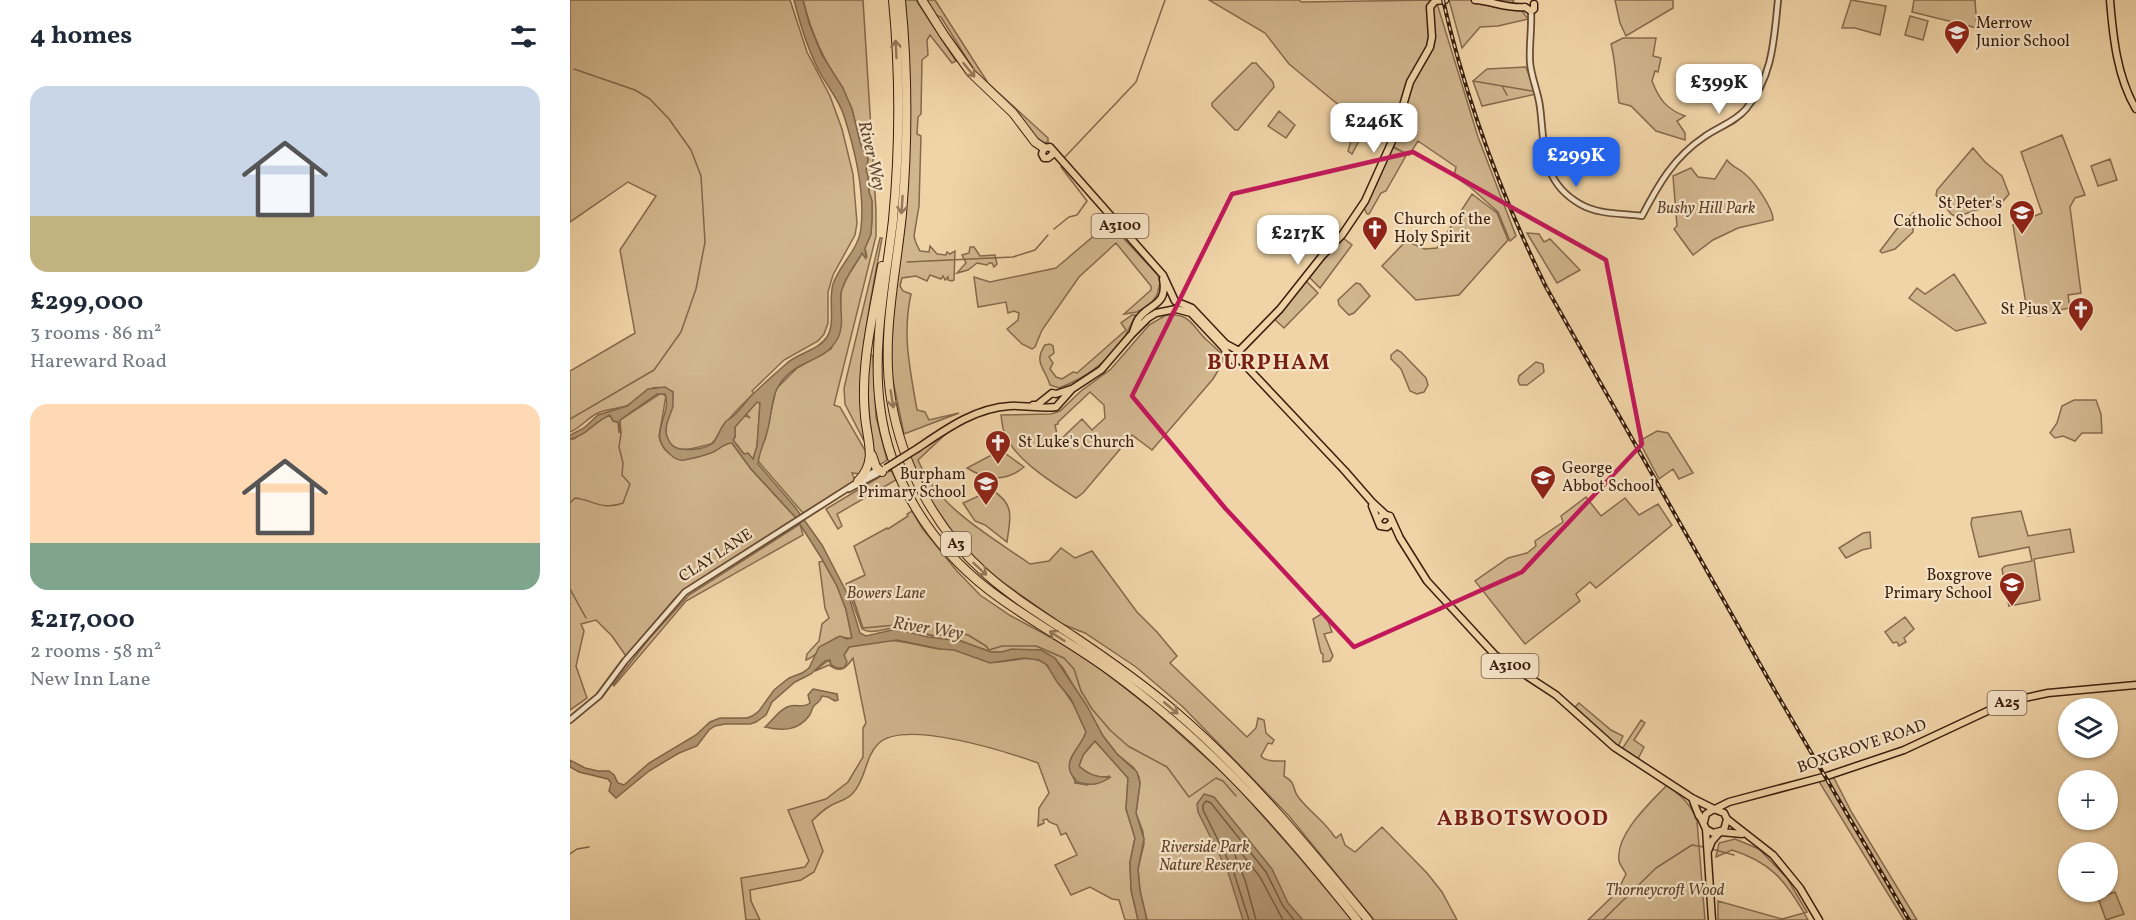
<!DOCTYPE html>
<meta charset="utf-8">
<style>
body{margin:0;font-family:Vollkorn,serif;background:#f6f6f7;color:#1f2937;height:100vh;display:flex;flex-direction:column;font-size:22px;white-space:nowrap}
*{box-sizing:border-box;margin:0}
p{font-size:20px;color:#747a83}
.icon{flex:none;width:33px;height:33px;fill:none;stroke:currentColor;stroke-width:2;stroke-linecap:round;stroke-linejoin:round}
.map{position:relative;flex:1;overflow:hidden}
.drawer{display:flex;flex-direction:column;background:#fff;width:570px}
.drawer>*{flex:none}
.tools{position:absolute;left:1488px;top:698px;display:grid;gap:12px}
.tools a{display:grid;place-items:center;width:60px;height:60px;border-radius:50%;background:#fff;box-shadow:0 2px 4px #0004;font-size:30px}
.price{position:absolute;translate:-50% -51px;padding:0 14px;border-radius:12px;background:#fff;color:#222;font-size:20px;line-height:39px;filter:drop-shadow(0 2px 3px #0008)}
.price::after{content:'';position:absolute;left:50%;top:36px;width:18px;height:14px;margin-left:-9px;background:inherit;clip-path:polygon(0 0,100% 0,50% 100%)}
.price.active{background:#2563eb;color:#fff}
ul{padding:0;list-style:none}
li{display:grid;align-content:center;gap:12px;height:318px;padding:0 30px}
li span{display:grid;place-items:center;height:186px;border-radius:18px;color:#555}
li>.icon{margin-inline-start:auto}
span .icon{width:108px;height:108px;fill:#fffc;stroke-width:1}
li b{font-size:26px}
h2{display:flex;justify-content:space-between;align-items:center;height:72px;padding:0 30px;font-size:26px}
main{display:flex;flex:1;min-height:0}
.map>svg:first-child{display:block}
.green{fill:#d1b58d;stroke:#86694c;stroke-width:1.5;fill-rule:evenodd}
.water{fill:#b29672;stroke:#826649;stroke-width:1.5;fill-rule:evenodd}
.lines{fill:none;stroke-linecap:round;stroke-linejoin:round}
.shore{stroke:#765a3f;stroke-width:1.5}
.stream{stroke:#826649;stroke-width:1.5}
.minor-casing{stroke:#684b33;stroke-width:8}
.major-casing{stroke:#3a1d0c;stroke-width:9}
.highway-casing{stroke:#3a1d0c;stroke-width:10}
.minor{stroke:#f5e3c6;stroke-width:4.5}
.major{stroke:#f0d4a7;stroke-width:6}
.highway{stroke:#f0d4a7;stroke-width:8}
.rail-casing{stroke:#3a1d0c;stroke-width:4}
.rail{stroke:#f5e3c6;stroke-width:1.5;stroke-dasharray:4.5;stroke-linecap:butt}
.major-bridge-casing{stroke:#3a1d0c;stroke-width:9;stroke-linecap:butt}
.major-bridge{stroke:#f0d4a7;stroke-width:6}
.oneway{stroke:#95785a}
.marked{fill:none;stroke:#c2185b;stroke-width:4.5;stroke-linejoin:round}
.labels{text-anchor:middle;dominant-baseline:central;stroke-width:4.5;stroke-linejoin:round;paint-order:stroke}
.shield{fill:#f5e3c6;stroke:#725844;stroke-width:1.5}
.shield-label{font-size:15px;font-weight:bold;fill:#3a1d0c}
.poi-label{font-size:16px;fill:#3a1d0c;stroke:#f5e3c6;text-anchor:start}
.park-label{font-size:16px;font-style:italic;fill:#60432c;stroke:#f5e3c6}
.street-label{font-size:16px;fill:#3a1d0c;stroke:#f5e3c6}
.water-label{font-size:18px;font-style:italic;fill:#644730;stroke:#f5e3c6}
.district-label{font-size:22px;font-weight:bold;letter-spacing:1.5px;fill:#7a1f14;stroke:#f5e3c6}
</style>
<main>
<section class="drawer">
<h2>4 homes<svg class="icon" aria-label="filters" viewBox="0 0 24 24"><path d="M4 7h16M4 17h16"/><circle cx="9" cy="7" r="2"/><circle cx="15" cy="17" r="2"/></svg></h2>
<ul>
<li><span style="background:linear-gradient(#c9d6e8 70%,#c2b280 0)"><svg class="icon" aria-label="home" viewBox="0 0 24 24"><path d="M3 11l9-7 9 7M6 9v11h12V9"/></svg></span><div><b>£299,000</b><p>3 rooms · 86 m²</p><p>Hareward Road</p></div></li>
<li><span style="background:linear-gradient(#ffd9b3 75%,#7fa58c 0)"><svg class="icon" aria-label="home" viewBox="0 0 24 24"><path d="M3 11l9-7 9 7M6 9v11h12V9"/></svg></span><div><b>£217,000</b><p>2 rooms · 58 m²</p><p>New Inn Lane</p></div></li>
</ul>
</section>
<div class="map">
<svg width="1566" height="920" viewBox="0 0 1566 920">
<rect width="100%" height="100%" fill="#f0d4a7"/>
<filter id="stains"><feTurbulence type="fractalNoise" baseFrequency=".00333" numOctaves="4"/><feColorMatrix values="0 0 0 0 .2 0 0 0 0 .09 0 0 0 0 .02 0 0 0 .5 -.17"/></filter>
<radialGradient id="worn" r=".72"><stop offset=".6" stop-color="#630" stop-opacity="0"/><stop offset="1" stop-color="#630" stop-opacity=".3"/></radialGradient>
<path class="green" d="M0,0H220L237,52L260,96L272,129L283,174L287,223L285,235L263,275L258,292V323L254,334L248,341L214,360L182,391L184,393C174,403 163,413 155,424C150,429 147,439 142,443C139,445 132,446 129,447C115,451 98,452 96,433C95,417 103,409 103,392C76,379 77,397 56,406C47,409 37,409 28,413C18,417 11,428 0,432V371L65,333L50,250L86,196L58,182L0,222Z
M233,0H293L306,210V236L264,405L270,407L296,452L297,459L291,474L282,473L285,480L264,495L233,513L188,461L190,447L195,439L206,389L227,368L261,349L270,323L271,291L277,277L293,252L297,257L295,248L301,234L302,219V201L299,192L298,176L296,171L298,159L291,146L282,109L272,90L273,88C253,61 241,32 233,0Z
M335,0H346L386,61L382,63L360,35L357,40L358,55L352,60L351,114L348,117L347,134L351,136L349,206L344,236L346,243L350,251L359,252L360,246L367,254L376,255L377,252L380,254L385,251L384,280L382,281L378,280V277L375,280L373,276L371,279L360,275L357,281L346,276L332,278L330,286L333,291L341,294C332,335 340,369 347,410L355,412L359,420L389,413L334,434L322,376L321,347L340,119L338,41Z
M354,0H365L418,83L478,138V142L470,143L405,72L371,17L361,13Z
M639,0H729L731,2L866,0L908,137L946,236L940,241L928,212L901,188L884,176L886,167L848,141L839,155L837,154L816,191L811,193L799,214H797L794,208L822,147L835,153L822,146L826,136L800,120L782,154L778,151L784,131L771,107L719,64L695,33Z
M879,0H944L942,3L943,10L952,11L958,19L928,26L910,27L892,48Z
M1045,0H1103V8L1056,36L1050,23Z
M1281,0L1316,6L1310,35L1285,28H1272Z
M1344,0H1405L1407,28L1342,12Z
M1340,16L1358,21L1353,40L1335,35Z
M1053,38H1086L1083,56L1091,58L1088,72L1085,71L1082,81C1089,99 1096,109 1115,116L1107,121L1115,133V140L1086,131L1061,106L1049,103C1046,83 1046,63 1041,44Z
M682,63H686L703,82L704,87L668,130H665L642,106V103Z
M956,67L966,94L912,106L903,81L917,69Z
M709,111L725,125L716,138L698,126Z
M1492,135L1515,195L1505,198L1500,207L1511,293L1498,295L1500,308L1458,316L1443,225L1472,213L1451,152Z
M1403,148L1415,162L1432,176L1439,194L1433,201L1386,217L1381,214L1366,195L1367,190Z
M1540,159L1547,180L1528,186L1521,166Z
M1157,160C1162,167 1170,169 1176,175C1185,182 1204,210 1203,220L1168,228L1143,240L1123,255L1104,229L1107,226L1103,176L1121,168L1128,177L1145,179Z
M902,194L927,213L938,240L889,295L846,300L812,266L836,241L855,249L867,248Z
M1343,213V232L1325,249L1312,253L1310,251L1326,230Z
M539,223L588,275L590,283L587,295L580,305L567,312L554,314L581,290V286L546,243L509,277L472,330L465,347L462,349L452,344L437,329L448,320L449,313L444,311L438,313L436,302L408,307L404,277L420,282L486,268Z
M957,233L969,234L974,242L980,239L1010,270L987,283Z
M310,238H312C299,309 285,369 294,441L275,404L274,388Z
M773,238L782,245L750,288L739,277V275Z
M400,247H404L410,256L425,255L427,264L424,267L422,263H419L417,265L407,263L398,270L387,273L396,263L392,255L399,253Z
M1384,274L1416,323L1386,331L1339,298L1347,288L1355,294Z
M735,280L748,293L714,328L703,318Z
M786,283L790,284L800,296L784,313L779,315L769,305L768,300Z
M562,315H566C562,322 559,329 555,336C539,361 516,378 489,388L480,385C475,368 463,363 475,345L480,344L483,346L484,353L479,357L483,363L480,369L486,377L492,379L503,372L507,373L556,330L551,323Z
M596,315C623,313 622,328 639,342C645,348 652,352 654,361L643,379L582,450L562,435L513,493L506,498C483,483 445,460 435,434C432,428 432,421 431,415L481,414L490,411L511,391L541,369L579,325ZM520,392L534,405L535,418L522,430L512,419L491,439L487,435L485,425L488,424V422Z
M827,350L831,352L856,378L858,385L854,392L847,394L840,391L831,369L821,359V355Z
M299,354L303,356L306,417L317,460L311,464L306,463C299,426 296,391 299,354Z
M966,362L973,364L974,372L957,385H950L948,381L949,376Z
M91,393L96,396L89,436C95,464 124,462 144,450C150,447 154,444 161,442L181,469L226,518L119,586L106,597L56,656L42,636L26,620L11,624L14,631L6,666L17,698L0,710V439H4L29,420L40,415L43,421L48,422L49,433L50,420Z
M1504,400H1526L1531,414L1532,433H1512L1505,441L1493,436L1485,438L1480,433L1487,423L1492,406Z
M187,402L190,403L187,447L183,459L174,454L163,440L165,437V427L175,415L180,418L176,414Z
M380,430L348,460C368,508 419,535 460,564L479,561L491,548L505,558L522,551L567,612L587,632L607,656L600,663L677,737L686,728L688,718L694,720L696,733L704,740L702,744L698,743L691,756C696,762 707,761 715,761L714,776C728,784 721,789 729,798C740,812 755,822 764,836L766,838L771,834L775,845L785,852L812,827L857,873L872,892L887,920H804L719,816L613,707L566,667L515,633L492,624L431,581L401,556L383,533L363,504L340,457Z
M1087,431L1098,433L1123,473L1109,479L1103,469L1089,479L1069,441Z
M427,452L436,454L454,467C436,482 416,480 397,468Z
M321,470L326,480L267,514L272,526L268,529L256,509Z
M422,490C446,505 440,518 437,542L415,525L405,521L393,503Z
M1016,497L1031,516L1055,498L1069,515L1088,504L1102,525L1026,588L1020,582L1006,594L1010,601L955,644L905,581L938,558L957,553L966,546L965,541L993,522L991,516Z
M342,511L352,528L386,570L410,595L441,616L495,645L533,671L583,710L662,781L730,858L782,920H577L570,891L568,869L574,844L573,832L566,813L570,783L569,777L564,768L547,754L533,736L493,668L485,659L471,650H441L432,652H421L391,641L367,639L366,636C353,634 340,628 326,628C315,628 301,635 292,629L276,584L295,575L284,546L317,528L318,529L338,516L337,514Z
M1451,511L1458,536L1500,529L1504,552L1464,559L1470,600L1439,606L1432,569L1435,566L1462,561L1459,547L1409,557L1401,524L1402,518Z
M230,524L233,535L116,601L44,686L43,685L79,639L119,595Z
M1300,532L1301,548L1292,550L1276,558L1269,548L1293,533Z
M253,561L267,586L276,609L282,638C277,639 272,636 268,637C255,642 248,656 236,660L237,654L249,641L252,624L259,618L255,608L249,562Z
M753,613L758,621L762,632L754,634L763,656L760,661L753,662V654L751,653L743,619Z
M1335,617L1344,629L1334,638L1336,642L1329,646L1327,642L1323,643L1315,632Z
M315,640C334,640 352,647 371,649C376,649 380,649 385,650C398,652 408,661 421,662C440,664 458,652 476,664L504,705L516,732C509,755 490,754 506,783L517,785L540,776C529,779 517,774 509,766L513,755L525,741L558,778L556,809L565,838L560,862L561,890L568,920H555L549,900L542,899L520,887L501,895L485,865L507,855L496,833L491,835L487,825L479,822L477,819L473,820L474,823L468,826L469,808L479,793L468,763C437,752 333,718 308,744C295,757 296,779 283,793C276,801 268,801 260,806C253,810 247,816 242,821L253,851L244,872L231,880L180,890L181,901L190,920H176L171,878L235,867L239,861L218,810L256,799L278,782L293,757V728L296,723L283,658C276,668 271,674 259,665L245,671L257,661H260L261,665L271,669L274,655L279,647Z
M1009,703L1041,730L1053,736L1048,747L1005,707Z
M1071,720L1075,723L1064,740L1074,747L1068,759L1052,749Z
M1263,776L1282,813L1347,920H1334L1248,780Z
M1097,785C1110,795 1122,805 1127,821L1135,920H1018L1047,892L1056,874C1054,870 1050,865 1049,861C1045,834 1081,802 1097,785Z
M1165,839L1189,849L1217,878L1237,912L1234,913L1238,920H1148V901L1212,919L1234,913C1215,880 1200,862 1162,850L1146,857L1149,843Z
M1545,892L1554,914L1536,920L1528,898Z"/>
<path class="water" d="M224,0H233L239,23L252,55L273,88L282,109L291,146L298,159L296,171L298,176L299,192L302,201V219L301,234L295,248L296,259L292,253C285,266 274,278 271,293C269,308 275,324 268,338C259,355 244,358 228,367C195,388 206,409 195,439C192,448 189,453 188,464L225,507L252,545L279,597L290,633L296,636L322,630L334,631L358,637L391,641L421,652H432L442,649L471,650L485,658L517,706L533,736L547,754L567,772L570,783L566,813L574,839L568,869L570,891L577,920H568L561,890L560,862L565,838L556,809L558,778L525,741L513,755L509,766C518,775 530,778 541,777C529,785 521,786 508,782L505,783L506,780C488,763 511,748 516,732L501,699L487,682L477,665L469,660L454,658L420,663L384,650L370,649L327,640L279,647L274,655L277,662L274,668H267L261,665L260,660L255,661L241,674L225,682L202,702L196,715L186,722L180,724H155L145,726L139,730L127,746L109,753L79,771L46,798L39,791L41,783L38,779L9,772L0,767V760L15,768L28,771H39L44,775L48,783L54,785L79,763L126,735L140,722L150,718H177L182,716L189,711L204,690L219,678L232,673L239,668L249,647L270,636L277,639L282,638L276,610L267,586L252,559L226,518L181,469L162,443C152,444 149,450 141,453C135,455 120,459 114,460C109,461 104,458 101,455C75,435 103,415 95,394H87L50,420L51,433L48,422L43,421L40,415C25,421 16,436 0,439V435L14,428L28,415L57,406L78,389L95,387L103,392C103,396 103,401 103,406C100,418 90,430 101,444C108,453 135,450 143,443C147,439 150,429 154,424C159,417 155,423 161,418C169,412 175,402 182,395C193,384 205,374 216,364C227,353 248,351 257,337C266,322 258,301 263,284C270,264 289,249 291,228C295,192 285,150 274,116C269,99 256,85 248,69C237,47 230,24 224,0ZM187,402L190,403L187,446L183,459L178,453L174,454L163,440L165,437V427Z
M243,689L267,694L268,700L265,701L258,697L252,696C250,703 247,702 243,707C242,710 241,713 239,716C228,731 212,731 195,727C203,720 207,712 217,707C225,703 232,709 240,703L238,695Z
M634,794L644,797L702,869L718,903L733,920H673L658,872L628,812L627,804Z"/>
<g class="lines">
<path class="shore" d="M679,920L663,870L633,810V805L636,801L641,803L696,872L713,906L724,920
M686,920L675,880L664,853L666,849L669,850L690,877L713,920"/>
<path class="stream" d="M903,81L962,91
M932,86L937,95
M494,158L566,82L595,0
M484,229L499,217L507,215L517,201L491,167
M337,262L443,257L465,250L478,235
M0,419L84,370L111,332L126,289L135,242L131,176L121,150L99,119L80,99L65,90L4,69
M0,503L5,498C23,500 33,511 53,503L60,484L52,475L53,463L49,447L51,433
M278,583L293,628L326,625L362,636L386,633L398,635L416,646L419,650L432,646H466L494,658L504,669L511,691L522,709L540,730L558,746L597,767L619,797L646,778L653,781L666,796
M0,589L16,618
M1142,849L1164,855
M0,854L7,849L19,847
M1033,920L1086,868L1122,845L1134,847"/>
<defs>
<path id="minor" d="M961,11C962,28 959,45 960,62C961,77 968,91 970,107C975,146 970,181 1010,204C1029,215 1051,213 1072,216C1088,185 1104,157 1134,137C1148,127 1165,122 1176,109C1203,77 1204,39 1208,0
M279,489L311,472
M0,720L29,696L55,661L115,592L308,469"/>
<path id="major" d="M905,0C921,1 939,9 955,7
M1540,0C1543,37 1547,77 1566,109
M955,7L961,11L964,9V4
M483,151L482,155L478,158H474L472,154L474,148L480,147L593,275L605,301L622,308L656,344L669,351
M563,332C565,327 566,322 569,318C580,303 598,306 593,279
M669,351L710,309L752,256L772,235L795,201L823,139L840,82L860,47L862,37L860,7L865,1L875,0
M670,357L669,359L674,364L775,471L802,502L815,514
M463,405H467L482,393L486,394L501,389
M348,448C376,429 405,408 440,406C455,405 471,409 486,407L502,389L531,370L561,335L578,318L586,313L606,309L621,313L653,347L661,359L665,361L669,359
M802,506L810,526L817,527L821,523
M809,519L813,514L820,516L830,538L857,581L925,655L986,695L1044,747L1122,798L1144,809
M1122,798L1129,816
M1145,809L1159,802L1257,776L1334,750L1426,707L1450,699L1478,693L1566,685
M1129,814L1136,829L1143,833L1154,830L1157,819L1154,813L1144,809L1136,814L1134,822
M1157,819L1203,855L1230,888L1249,920
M1136,829L1142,920
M1151,832L1172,834
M1138,851L1142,841L1149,833"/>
<path id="highway" d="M323,0C330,73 330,147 323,220C316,281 302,344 310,406C319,480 361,545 419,590C449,613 482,632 514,653C545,673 575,697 603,721C672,780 731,850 787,920
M331,0C338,71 338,143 332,214C326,275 311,337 321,399C332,466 365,529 416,574C443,598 473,616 503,636C539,660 574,685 607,713C678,774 738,847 798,920
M352,0L374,35L401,73L443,113L465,142L474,148
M302,455L306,467L312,472
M288,481C308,461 297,441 295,416C290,366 303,316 312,266"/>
</defs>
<use href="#minor" class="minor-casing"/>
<use href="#major" class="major-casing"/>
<use href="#highway" class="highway-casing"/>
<use href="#minor" class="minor"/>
<use href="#major" class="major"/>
<use href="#highway" class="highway"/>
<defs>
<path id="rail" d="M873,0C896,100 931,195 976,287L1204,689L1339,920"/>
</defs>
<use href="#rail" class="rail-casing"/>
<use href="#rail" class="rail"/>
<defs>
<path id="major-bridge" d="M316,468L348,448"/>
</defs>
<use href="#major-bridge" class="major-bridge-casing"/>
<use href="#major-bridge" class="major-bridge"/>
</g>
<defs><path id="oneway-shaft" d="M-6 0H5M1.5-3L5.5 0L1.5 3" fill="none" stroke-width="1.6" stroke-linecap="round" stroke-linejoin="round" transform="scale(1.5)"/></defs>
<g class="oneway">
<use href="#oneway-shaft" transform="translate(326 49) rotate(-93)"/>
<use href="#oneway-shaft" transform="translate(399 70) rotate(51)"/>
<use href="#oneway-shaft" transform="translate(332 205) rotate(94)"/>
<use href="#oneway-shaft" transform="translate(322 399) rotate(81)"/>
<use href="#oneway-shaft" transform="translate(410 569) rotate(43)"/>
<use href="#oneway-shaft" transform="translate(487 636) rotate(-147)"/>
<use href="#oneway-shaft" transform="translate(601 708) rotate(40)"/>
</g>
<path class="marked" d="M843,152L1036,260L1072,444L952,572L784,647L655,508L562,396L662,194Z"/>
<defs>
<symbol id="school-pin" viewBox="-11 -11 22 30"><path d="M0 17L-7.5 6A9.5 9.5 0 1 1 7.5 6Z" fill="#8f2418" stroke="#f5e3c6"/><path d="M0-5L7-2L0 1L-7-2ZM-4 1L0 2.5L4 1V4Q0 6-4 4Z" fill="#fff"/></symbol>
<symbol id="church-pin" viewBox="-11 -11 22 30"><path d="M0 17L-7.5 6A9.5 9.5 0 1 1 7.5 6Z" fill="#8f2418" stroke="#f5e3c6"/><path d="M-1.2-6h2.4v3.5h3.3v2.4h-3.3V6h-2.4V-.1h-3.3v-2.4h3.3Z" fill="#fff"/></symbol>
</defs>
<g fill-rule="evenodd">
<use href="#school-pin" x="1372" y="18" width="30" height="40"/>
<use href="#school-pin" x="1437" y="198" width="30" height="40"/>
<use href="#church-pin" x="790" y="214" width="30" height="40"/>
<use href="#church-pin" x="1496" y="295" width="30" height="40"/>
<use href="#church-pin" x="413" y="428" width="30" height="40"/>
<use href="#school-pin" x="958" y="463" width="30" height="40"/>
<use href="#school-pin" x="401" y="469" width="30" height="40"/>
<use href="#school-pin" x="1427" y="570" width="30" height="40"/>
</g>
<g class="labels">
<g class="shield">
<rect x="521.5" y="214" width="57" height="24" rx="4.5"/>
<rect x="371" y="532" width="30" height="24" rx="4.5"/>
<rect x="911.5" y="654" width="57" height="24" rx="4.5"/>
<rect x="1417.5" y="691" width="39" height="24" rx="4.5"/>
</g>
<g class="shield-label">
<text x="550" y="226">A3100</text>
<text x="386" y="544">A3</text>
<text x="940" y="666">A3100</text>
<text x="1437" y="703">A25</text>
</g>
<g class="poi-label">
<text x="1406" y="24">Merrow<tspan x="1406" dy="18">Junior School</tspan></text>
<text x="1432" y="204" text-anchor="end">St Peter's<tspan x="1432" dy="18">Catholic School</tspan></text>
<text x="824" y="220">Church of the<tspan x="824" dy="18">Holy Spirit</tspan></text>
<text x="1492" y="310" text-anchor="end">St Pius X</text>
<text x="448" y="443">St Luke's Church</text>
<text x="992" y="469">George<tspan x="992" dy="18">Abbot School</tspan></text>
<text x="396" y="475" text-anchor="end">Burpham<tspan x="396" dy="18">Primary School</tspan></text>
<text x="1422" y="576" text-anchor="end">Boxgrove<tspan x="1422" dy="18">Primary School</tspan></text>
</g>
<g class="park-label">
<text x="1136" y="209">Bushy Hill Park</text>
<text x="316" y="594">Bowers Lane</text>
<text x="635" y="848">Riverside Park<tspan x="635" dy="18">Nature Reserve</tspan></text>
<text x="1095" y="891">Thorneycroft Wood</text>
</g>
<g class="street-label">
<text transform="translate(146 556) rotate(-33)">CLAY LANE</text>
<text transform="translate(1292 747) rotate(-19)">BOXGROVE ROAD</text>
</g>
<g class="water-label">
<text transform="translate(301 156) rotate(77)">River Wey</text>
<text transform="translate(358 629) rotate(9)">River Wey</text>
</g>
<g class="district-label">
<text x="699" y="363">BURPHAM</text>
<text x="953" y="819">ABBOTSWOOD</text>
</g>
</g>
<rect width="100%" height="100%" filter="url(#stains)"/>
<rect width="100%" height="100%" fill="url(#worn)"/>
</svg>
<div class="tools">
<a><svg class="icon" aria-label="layers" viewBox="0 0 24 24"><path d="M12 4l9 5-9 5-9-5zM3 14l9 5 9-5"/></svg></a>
<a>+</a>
<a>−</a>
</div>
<b class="price" style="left:1149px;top:115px">£399K</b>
<b class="price" style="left:804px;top:154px">£246K</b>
<b class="price active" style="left:1006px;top:188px">£299K</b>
<b class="price" style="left:728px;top:266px">£217K</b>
</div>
</main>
